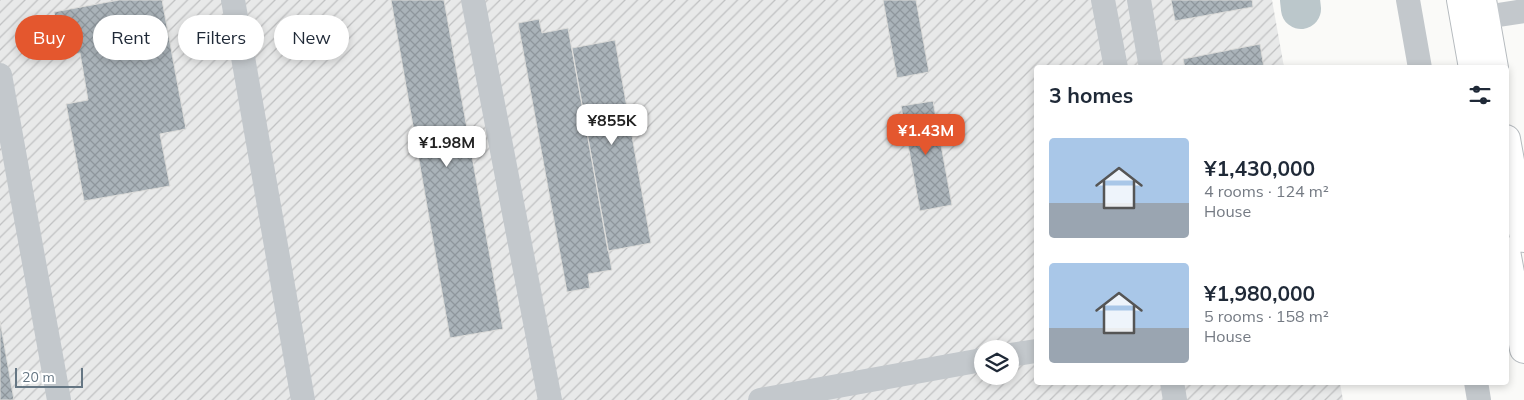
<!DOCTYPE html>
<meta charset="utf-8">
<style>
body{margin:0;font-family:Mulish,sans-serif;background:#f6f6f7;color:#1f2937;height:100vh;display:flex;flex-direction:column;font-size:19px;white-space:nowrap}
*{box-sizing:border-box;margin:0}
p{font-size:16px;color:#747a83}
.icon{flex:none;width:28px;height:28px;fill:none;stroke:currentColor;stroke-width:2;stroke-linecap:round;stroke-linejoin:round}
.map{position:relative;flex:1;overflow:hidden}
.drawer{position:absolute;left:1034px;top:65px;width:475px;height:320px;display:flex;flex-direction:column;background:#fff;border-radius:5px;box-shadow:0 2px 8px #0003}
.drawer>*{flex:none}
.guide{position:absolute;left:15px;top:15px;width:475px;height:45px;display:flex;gap:10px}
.tools{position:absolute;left:974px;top:340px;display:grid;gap:10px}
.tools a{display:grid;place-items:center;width:45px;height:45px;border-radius:50%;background:#fff;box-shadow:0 2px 8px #0003;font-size:25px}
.scale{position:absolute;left:15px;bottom:12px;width:68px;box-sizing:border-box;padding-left:5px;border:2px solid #657683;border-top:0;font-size:14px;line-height:18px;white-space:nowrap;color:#657683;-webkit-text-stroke:4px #fff;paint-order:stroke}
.price{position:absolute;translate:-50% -42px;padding:0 11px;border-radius:10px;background:#fff;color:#222;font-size:16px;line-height:32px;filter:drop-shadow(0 1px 2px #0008)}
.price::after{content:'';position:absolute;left:50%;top:30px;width:15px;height:11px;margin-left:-8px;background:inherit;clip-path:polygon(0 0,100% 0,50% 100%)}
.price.selected{background:#e4572e;color:#fff}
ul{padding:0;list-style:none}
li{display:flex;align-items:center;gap:15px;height:125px;padding:0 15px}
li span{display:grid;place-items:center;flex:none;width:140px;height:100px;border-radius:5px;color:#555}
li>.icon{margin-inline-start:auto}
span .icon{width:60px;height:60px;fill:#fffc;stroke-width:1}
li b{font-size:21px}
h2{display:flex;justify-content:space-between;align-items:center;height:60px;padding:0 15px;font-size:21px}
.pill{padding:0 18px;border-radius:22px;background:#fff;box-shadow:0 2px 8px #0003;font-size:18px;line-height:45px}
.pill.selected{background:#e4572e;color:#fff}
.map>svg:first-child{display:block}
.industrial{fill:url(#industrial-furrows);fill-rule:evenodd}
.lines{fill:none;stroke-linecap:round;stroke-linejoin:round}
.river{stroke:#bbc7cb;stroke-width:40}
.building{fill:url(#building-cross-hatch);stroke:#dcdcda}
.major-casing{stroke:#b5babe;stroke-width:30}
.minor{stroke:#c3c8cc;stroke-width:24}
.major{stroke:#fff;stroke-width:28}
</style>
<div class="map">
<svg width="1524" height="400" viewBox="0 0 1524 400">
<defs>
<pattern id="industrial-furrows" width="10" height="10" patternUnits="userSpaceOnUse" patternTransform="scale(1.25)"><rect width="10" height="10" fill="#e8e9e9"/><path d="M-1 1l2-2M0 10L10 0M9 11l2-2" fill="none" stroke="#c0c1c2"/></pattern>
<pattern id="building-cross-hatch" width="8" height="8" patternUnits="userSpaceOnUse" patternTransform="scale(1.25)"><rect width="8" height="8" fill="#aab3b9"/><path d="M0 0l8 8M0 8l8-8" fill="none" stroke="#8e969c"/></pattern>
</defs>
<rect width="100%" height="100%" fill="#fafaf8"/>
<path class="industrial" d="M0,0H1272L1284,67L1036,68V382L1340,383L1343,400H0ZM982,349H1010V376H982Z"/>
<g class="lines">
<path class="river" d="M1300,0L1301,9"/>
</g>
<path class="building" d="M119,0H162L186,129L160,134L170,186L84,201L66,104L88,100L80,53L62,56L54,12Z
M391,0H444L503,329L450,338Z
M883,0H916L929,72L897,78Z
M1171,0H1252L1253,7L1175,21Z
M539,19L542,33L568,28L612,270L588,274L590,288L567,292L518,23Z
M615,40L651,243L608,251L572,48Z
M1260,44L1264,68H1185L1183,59Z
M933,101L952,205L920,211L901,106Z
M0,321L14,400H0Z"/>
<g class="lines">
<defs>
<path id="major" d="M1461,0L1473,68
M1482,0L1494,68
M1506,139L1524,238
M1506,251L1524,349"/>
</defs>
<use href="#major" class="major-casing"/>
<path class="minor" d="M233,0L303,400
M473,0L550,400
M1103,0L1116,68
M1139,0L1151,68
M1408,0L1420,68
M1466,20L1524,11
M0,75L59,400
M1010,355L1036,351
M1172,382L1175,400
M1476,382L1479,400
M760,400L982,360"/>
<use href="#major" class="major"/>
</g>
</svg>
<div class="tools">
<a><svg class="icon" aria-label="layers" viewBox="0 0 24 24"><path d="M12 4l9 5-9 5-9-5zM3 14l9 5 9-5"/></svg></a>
</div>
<div class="scale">20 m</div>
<b class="price" style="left:612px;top:146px">¥855K</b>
<b class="price selected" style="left:926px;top:156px">¥1.43M</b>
<b class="price" style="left:447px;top:168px">¥1.98M</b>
<div class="guide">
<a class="pill selected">Buy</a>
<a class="pill">Rent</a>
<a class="pill">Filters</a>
<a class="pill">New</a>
</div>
<section class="drawer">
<h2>3 homes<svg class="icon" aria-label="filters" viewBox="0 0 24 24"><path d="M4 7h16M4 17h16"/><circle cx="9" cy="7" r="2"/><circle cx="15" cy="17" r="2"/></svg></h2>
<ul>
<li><span style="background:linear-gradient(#a9c7e8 65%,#9aa5b1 0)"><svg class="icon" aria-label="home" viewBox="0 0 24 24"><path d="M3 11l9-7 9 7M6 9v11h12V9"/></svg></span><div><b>¥1,430,000</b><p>4 rooms · 124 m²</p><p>House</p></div></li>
<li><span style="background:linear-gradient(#a9c7e8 65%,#9aa5b1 0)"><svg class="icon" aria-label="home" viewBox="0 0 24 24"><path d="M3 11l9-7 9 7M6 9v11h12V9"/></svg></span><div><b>¥1,980,000</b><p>5 rooms · 158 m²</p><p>House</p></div></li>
</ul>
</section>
</div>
